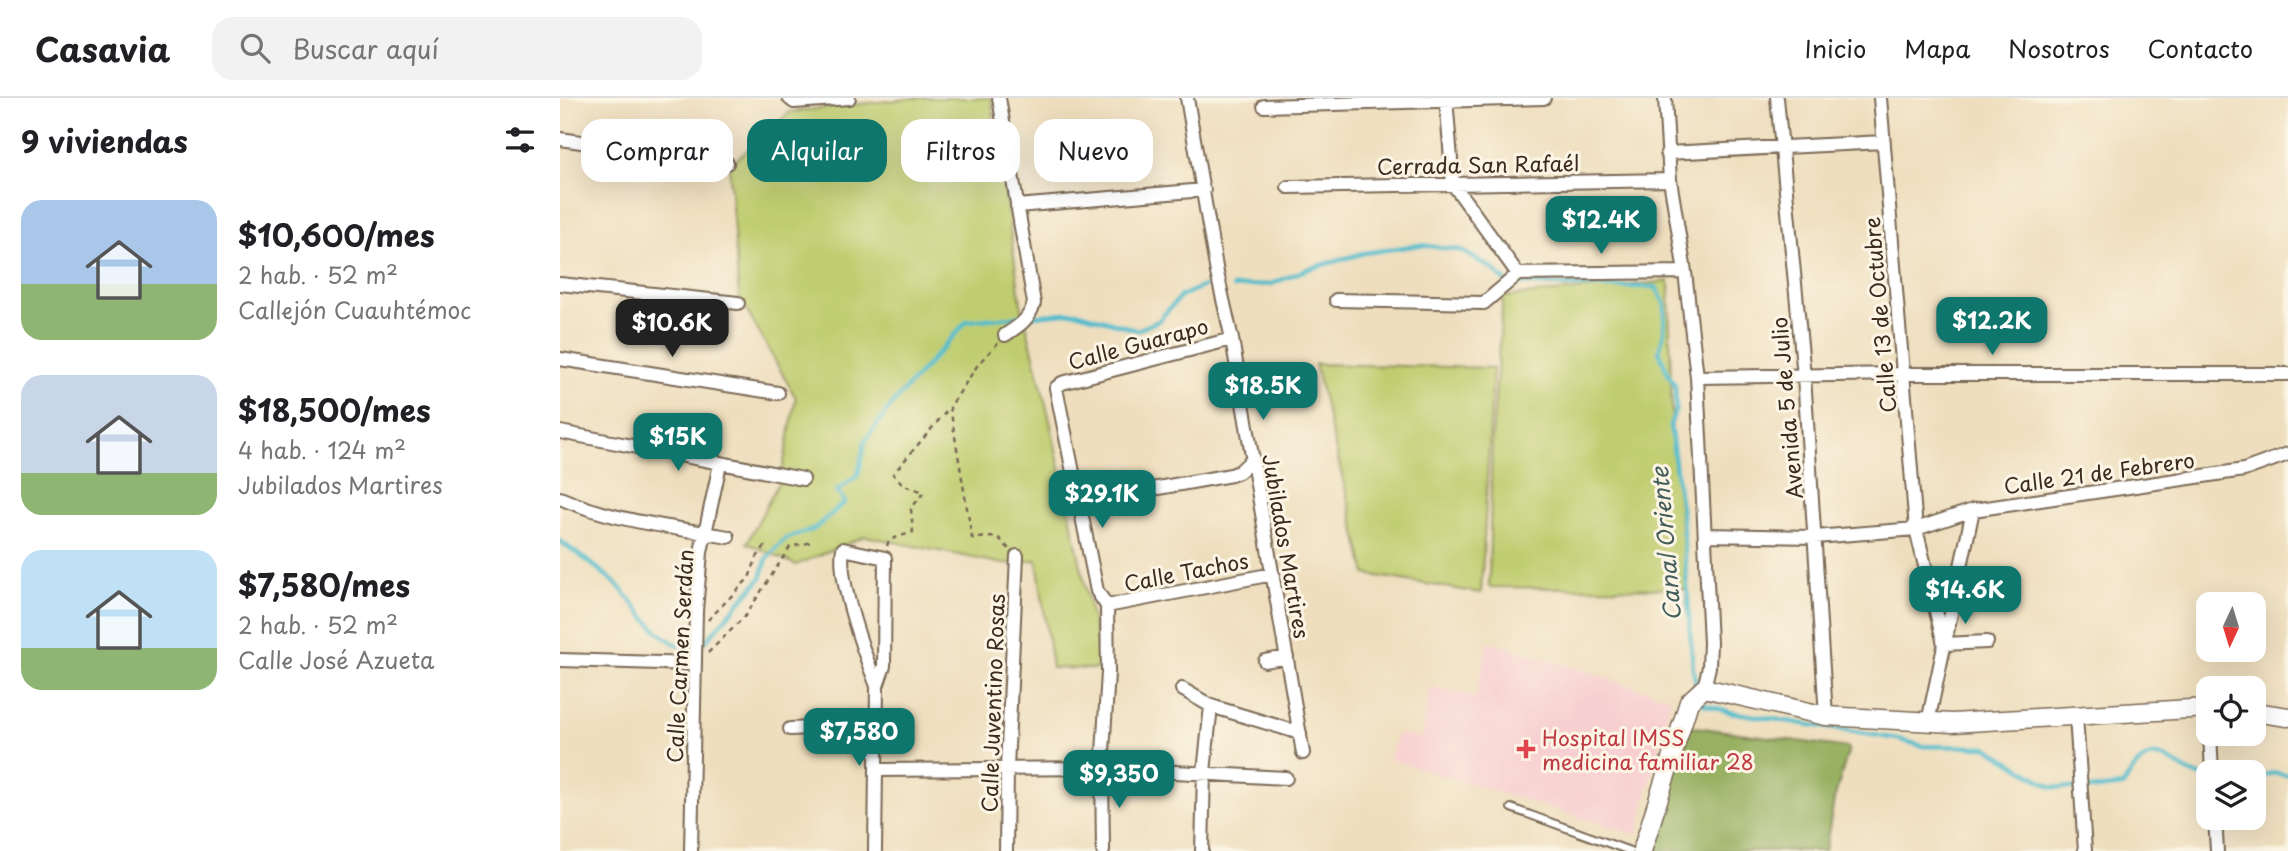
<!DOCTYPE html>
<html lang="es">
<meta charset="utf-8">
<style>
body{margin:0;font-family:"Playpen Sans",sans-serif;background:#f2f2f2;color:#202124;height:100vh;display:flex;flex-direction:column;font-size:26px;white-space:nowrap}
*{box-sizing:border-box;margin:0}
p{font-size:23px;color:#757577}
.icon{flex:none;width:38px;height:38px;fill:none;stroke:currentColor;stroke-width:2;stroke-linecap:round;stroke-linejoin:round}
.map{position:relative;flex:1;overflow:hidden}
.details{display:flex;flex-direction:column;background:#fff;width:560px}
.details>*{flex:none}
.guide{position:absolute;left:21px;top:21px;width:665px;height:63px;display:flex;gap:14px}
.needle{width:46px;rotate:184deg}
.fabs{position:absolute;left:1636px;top:494px;display:grid;gap:14px}
.fabs a{display:grid;place-items:center;width:70px;height:70px;border-radius:14px;background:#fff;box-shadow:0 7px 28px #0002;font-size:35px}
.price{position:absolute;translate:-50% -60px;padding:0 16px;border-radius:14px;background:#0f766e;color:#fff;font-size:23px;line-height:46px;filter:drop-shadow(0 2px 4px #0008)}
.price::after{content:'';position:absolute;left:50%;top:42px;width:21px;height:16px;margin-left:-10px;background:inherit;clip-path:polygon(0 0,100% 0,50% 100%)}
.price.active{background:#222;color:#fff}
ul{padding:0;list-style:none}
li{display:flex;align-items:center;gap:21px;height:175px;padding:0 21px}
li span{display:grid;place-items:center;flex:none;width:196px;height:140px;border-radius:21px;color:#555}
li>.icon{margin-inline-start:auto}
span .icon{width:84px;height:84px;fill:#fffc;stroke-width:1}
li b{font-size:30px}
h2{display:flex;justify-content:space-between;align-items:center;height:84px;padding:0 21px;font-size:30px}
.pill{padding:0 24px;border-radius:21px;background:#fff;box-shadow:0 7px 28px #0002;font-size:24px;line-height:63px}
.pill.active{background:#0f766e;color:#fff}
header{display:flex;align-items:center;gap:42px;box-sizing:border-box;height:98px;padding:0 35px;background:#fff;border-bottom:2px solid #e0e0e0}
header strong{font-size:33px}
nav{display:flex;gap:38px;margin-inline-start:auto;font-size:24px}
.search{width:490px;height:63px;background:#f2f2f2;display:flex;align-items:center;gap:18px;box-sizing:border-box;padding:0 24px;border-radius:21px;color:#757577;font-size:26px}
main{display:flex;flex:1;min-height:0}
.map>svg:first-child{display:block}
.built{fill:#f7cfd0}
.green{fill:#bfcd6f;stroke:#7d7c46;stroke-width:2}
.forest{fill:#97b062;stroke:#696d40;stroke-width:2}
.lines{fill:none;stroke-linecap:round;stroke-linejoin:round}
.stream{stroke:#51bccc;stroke-width:4.5}
.lane-casing{stroke:#7a6956;stroke-width:10}
.street-casing{stroke:#7a6956;stroke-width:16}
.secondary-casing{stroke:#7a6956;stroke-width:21}
.path{stroke:#7a6956;stroke-width:2.5;stroke-dasharray:5 5;stroke-linecap:butt}
.lane{stroke:#fff;stroke-width:6}
.street{stroke:#fff;stroke-width:12}
.secondary{stroke:#fff;stroke-width:18}
.health-dot{fill:#e0444e;stroke:#fcf5e5;stroke-width:2.5}
.labels{text-anchor:middle;dominant-baseline:central;stroke-width:6;stroke-linejoin:round;paint-order:stroke}
.street-label{font-size:21px;fill:#3b2a1e;stroke:#fcf5e5}
.health-label{font-size:21px;fill:#be3a42;stroke:#fcf5e5;text-anchor:start}
.water-label{font-size:23px;font-style:italic;fill:#435d5b;stroke:#fcf5e5}
</style>
<header>
<strong>Casavia</strong>
<div class="search"><svg class="icon" aria-label="search" viewBox="0 0 24 24"><circle cx="10" cy="10" r="6"/><path d="M15 15l6 6"/></svg>Buscar aquí</div>
<nav><a>Inicio</a><a>Mapa</a><a>Nosotros</a><a>Contacto</a></nav>
</header>
<main>
<section class="details">
<h2>9 viviendas<svg class="icon" aria-label="filters" viewBox="0 0 24 24"><path d="M4 7h16M4 17h16"/><circle cx="9" cy="7" r="2"/><circle cx="15" cy="17" r="2"/></svg></h2>
<ul>
<li><span style="background:linear-gradient(#a9c7e8 60%,#8fb573 0)"><svg class="icon" aria-label="home" viewBox="0 0 24 24"><path d="M3 11l9-7 9 7M6 9v11h12V9"/></svg></span><div><b>$10,600/mes</b><p>2 hab. · 52 m²</p><p>Callejón Cuauhtémoc</p></div></li>
<li><span style="background:linear-gradient(#c9d6e8 70%,#8fb573 0)"><svg class="icon" aria-label="home" viewBox="0 0 24 24"><path d="M3 11l9-7 9 7M6 9v11h12V9"/></svg></span><div><b>$18,500/mes</b><p>4 hab. · 124 m²</p><p>Jubilados Martires</p></div></li>
<li><span style="background:linear-gradient(#bfe0f5 70%,#8fb573 0)"><svg class="icon" aria-label="home" viewBox="0 0 24 24"><path d="M3 11l9-7 9 7M6 9v11h12V9"/></svg></span><div><b>$7,580/mes</b><p>2 hab. · 52 m²</p><p>Calle José Azueta</p></div></li>
</ul>
</section>
<div class="map">
<svg width="1728" height="753" viewBox="0 0 1728 753">
<rect width="100%" height="100%" fill="#fcf5e5"/>
<filter id="ink" filterUnits="userSpaceOnUse"><feTurbulence type="fractalNoise" baseFrequency=".0143" numOctaves="2"/><feDisplacementMap in="SourceGraphic" scale="14" xChannelSelector="R" yChannelSelector="G"/><feConvolveMatrix kernelMatrix="1 2 1 2 8 2 1 2 1" color-interpolation-filters="sRGB"/></filter>
<filter id="wash" filterUnits="userSpaceOnUse"><feTurbulence type="fractalNoise" baseFrequency=".00686" numOctaves="4" result="noise"/><feDisplacementMap in="SourceGraphic" scale="28" xChannelSelector="R" yChannelSelector="G"/><feGaussianBlur stdDeviation="1.57" result="paint"/><feColorMatrix in="noise" values="0 0 0 0 0 0 0 0 0 0 0 0 0 0 0 0 0 1.4 0 .05"/><feComposite in="paint" operator="in"/></filter>
<g filter="url(#wash)">
<rect width="100%" height="100%" fill="#eedebd"/>
<path class="built" d="M928,543L1111,600L1077,737L829,661L838,635L861,640L870,589L916,599Z"/>
<path class="green" d="M354,0H431L461,206L489,319L543,571L492,570L477,462L443,466L305,438L236,467L187,445L221,380L236,300L179,199L169,68L230,14Z
M1109,183L1112,343L1128,491L929,489L932,341L943,199Z
M755,266L933,270L921,495L806,476Z"/>
<path class="forest" d="M1121,627L1289,650L1274,702L1265,753H1093Z"/>
<g class="lines">
<path class="stream" d="M673,189L711,186L748,171L804,155L860,147L900,152L933,171L947,185L1044,189H1096L1105,207L1104,234L1099,253L1108,276L1115,287L1116,311L1110,327L1122,418L1133,572L1137,589
M472,218L516,214L577,232L598,223L621,198L644,188
M0,443C20,458 44,473 61,491C81,513 97,541 126,550
M142,547L201,480L207,460L225,441L254,431L285,404L277,393L298,377L305,343L333,305L407,223L463,218
M1140,601L1143,606L1170,614L1338,641L1362,648L1426,649L1491,689L1535,691L1563,688C1596,626 1612,678 1648,679
M1694,678L1716,675L1728,677"/>
</g>
</g>
<g filter="url(#ink)">
<g class="lines">
<defs>
<path id="lane" d="M951,710L1070,753"/>
<path id="street" d="M229,0L234,4L289,0
M439,0L474,205C469,222 459,228 445,237
M627,0L657,175L672,241L743,655
M886,0L893,86L958,176
M1105,0L1110,82L1125,174L1137,279L1150,545L1149,569L1144,590
M1217,0L1244,278L1266,618
M1320,0L1356,431L1384,546
M704,8L984,0
M0,41L167,65
M1107,55L1324,44
M728,89L1110,82
M457,108L644,92
M958,176L1125,174
M0,186L178,205
M776,202L924,205L958,176
M0,261L218,295
M1137,279L1342,276H1728
M0,334L243,381
M0,400C52,423 113,429 168,439
M519,404L671,377L679,374L693,361
M1145,437L1255,439L1356,431L1413,412L1684,372L1728,356
M547,508L713,476
M1384,546L1427,544
M0,562L134,566
M705,563L727,559
M622,591L651,608L740,635
M1516,618L1525,753
M1368,624L1413,412
M230,631L316,627
M1650,635L1652,674
M316,672L542,670L726,680
M1655,719L1657,753
M131,753L136,513L141,454L160,366
M315,753L317,588L324,568L325,460L283,451C277,482 305,558 317,588
M446,753L447,670L457,458
M543,753L542,670L548,575L547,508L537,493L496,290L502,285L672,241
M642,753L644,674L651,608"/>
<path id="secondary" d="M1694,614L1728,619
M1082,753L1129,604L1144,590L1266,618L1392,625L1648,610"/>
</defs>
<use href="#lane" class="lane-casing"/>
<use href="#street" class="street-casing"/>
<use href="#secondary" class="secondary-casing"/>
<path class="path" d="M438,245L419,265L390,309L412,440L438,439L449,451
M327,448L329,442L353,434L351,411L364,394L344,387L333,376L390,309
M148,522L189,480L197,459L205,448
M148,555L185,518L230,449L252,444"/>
<use href="#lane" class="lane"/>
<use href="#street" class="street"/>
<use href="#secondary" class="secondary"/>
</g>
</g>
<path class="health-dot" d="M962.5 640.5h7v7h7v7h-7v7h-7v-7h-7v-7h7z"/>
<g class="labels">
<g class="street-label">
<text transform="translate(918 66) rotate(-1)">Cerrada San Rafaél</text>
<text transform="translate(1319 217) rotate(-95)">Calle 13 de Octubre</text>
<text transform="translate(578 245) rotate(-15)">Calle Guarapo</text>
<text transform="translate(1226 310) rotate(-95)">Avenida 5 de Julio</text>
<text transform="translate(1539 374) rotate(-8)">Calle 21 de Febrero</text>
<text transform="translate(727 448) rotate(80)">Jubilados Martires</text>
<text transform="translate(626 473) rotate(-11)">Calle Tachos</text>
<text transform="translate(119 558) rotate(-87)">Calle Carmen Serdán</text>
<text transform="translate(432 605) rotate(-88)">Calle Juventino Rosas</text>
</g>
<g class="health-label">
<text x="982" y="639">Hospital IMSS<tspan x="982" dy="24">medicina familiar 28</tspan></text>
</g>
<g class="water-label">
<text transform="translate(1105 446) rotate(-95)">Canal Oriente</text>
</g>
</g>
</svg>
<div class="fabs">
<a><svg class="needle" viewBox="-14 -14 28 28"><path d="M0-13l5 13h-10z" fill="#e53935"/><path d="M0 13l5-13h-10z" fill="#757577"/></svg></a>
<a><svg class="icon" aria-label="locate" viewBox="0 0 24 24"><circle cx="12" cy="12" r="6"/><path d="M12 2v4M12 18v4M2 12h4M18 12h4"/></svg></a>
<a><svg class="icon" aria-label="layers" viewBox="0 0 24 24"><path d="M12 4l9 5-9 5-9-5zM3 14l9 5 9-5"/></svg></a>
</div>
<b class="price" style="left:1041px;top:158px">$12.4K</b>
<b class="price" style="left:1432px;top:259px">$12.2K</b>
<b class="price active" style="left:112px;top:261px">$10.6K</b>
<b class="price" style="left:703px;top:324px">$18.5K</b>
<b class="price" style="left:118px;top:375px">$15K</b>
<b class="price" style="left:542px;top:432px">$29.1K</b>
<b class="price" style="left:1405px;top:528px">$14.6K</b>
<b class="price" style="left:299px;top:670px">$7,580</b>
<b class="price" style="left:559px;top:712px">$9,350</b>
<div class="guide">
<a class="pill">Comprar</a>
<a class="pill active">Alquilar</a>
<a class="pill">Filtros</a>
<a class="pill">Nuevo</a>
</div>
</div>
</main>
